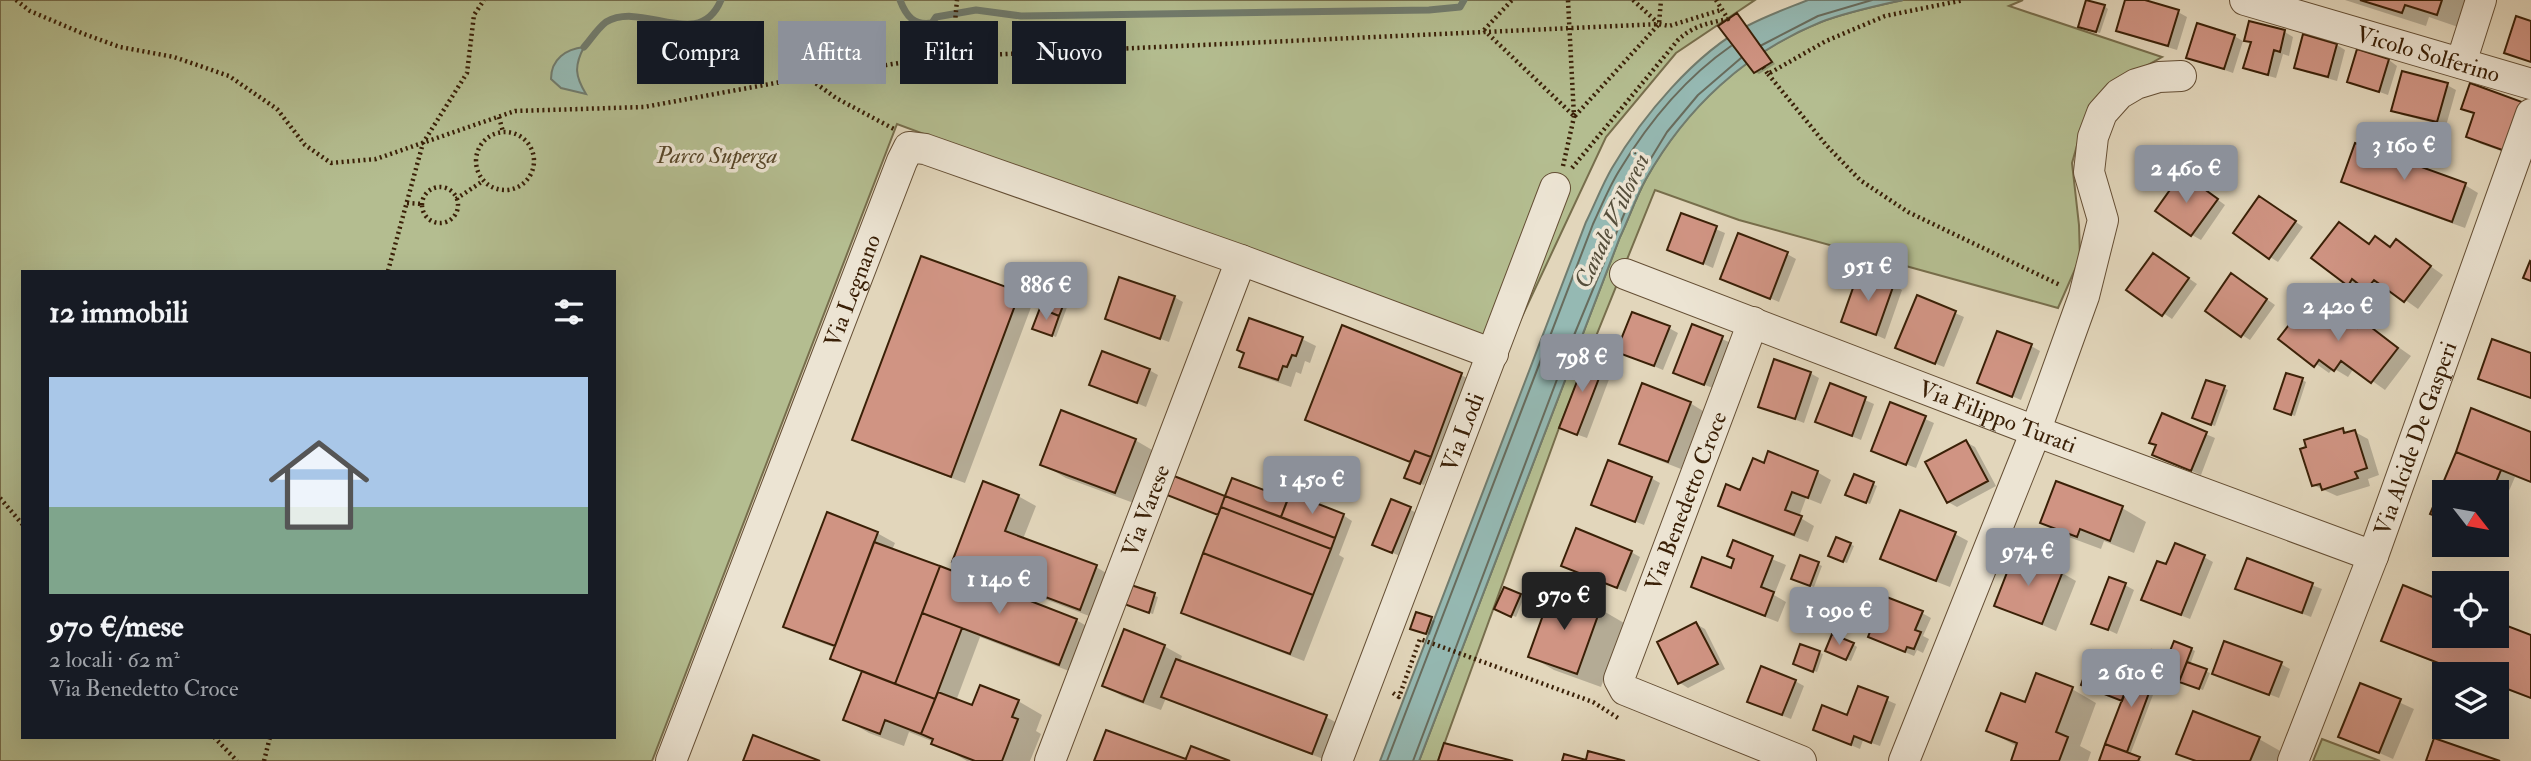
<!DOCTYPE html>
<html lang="it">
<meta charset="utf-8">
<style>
body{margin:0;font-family:"IM FELL Double Pica",serif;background:#20242c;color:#f1f3f6;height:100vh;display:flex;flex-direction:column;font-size:26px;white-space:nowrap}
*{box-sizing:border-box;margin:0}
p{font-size:23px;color:#9ea1a6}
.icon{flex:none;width:38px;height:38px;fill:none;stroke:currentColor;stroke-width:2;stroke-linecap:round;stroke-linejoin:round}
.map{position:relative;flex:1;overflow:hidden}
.drawer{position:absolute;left:21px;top:270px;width:595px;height:469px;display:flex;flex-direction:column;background:#171b24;border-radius:0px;box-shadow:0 7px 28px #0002}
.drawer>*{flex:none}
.hud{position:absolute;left:637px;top:21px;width:665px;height:63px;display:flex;gap:14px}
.needle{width:46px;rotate:121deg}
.buttons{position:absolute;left:2432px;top:480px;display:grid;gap:14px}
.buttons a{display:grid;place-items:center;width:77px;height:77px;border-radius:0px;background:#171b24;box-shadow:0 7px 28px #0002;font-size:35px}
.price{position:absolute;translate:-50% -60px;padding:0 16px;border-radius:7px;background:#8c9099;color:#fff;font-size:23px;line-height:46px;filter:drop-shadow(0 2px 4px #0008)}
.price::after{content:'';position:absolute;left:50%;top:42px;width:21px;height:16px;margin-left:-10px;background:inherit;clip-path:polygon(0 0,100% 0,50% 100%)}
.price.selected{background:#222;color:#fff}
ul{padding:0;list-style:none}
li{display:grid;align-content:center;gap:14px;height:371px;padding:0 28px}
li span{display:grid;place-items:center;height:217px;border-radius:0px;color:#555}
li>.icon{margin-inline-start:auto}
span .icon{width:126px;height:126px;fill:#fffc;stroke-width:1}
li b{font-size:30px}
h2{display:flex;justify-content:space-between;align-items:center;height:84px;padding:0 28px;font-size:30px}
.tag{padding:0 24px;border-radius:0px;background:#171b24;box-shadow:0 7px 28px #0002;font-size:24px;line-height:63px}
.tag.selected{background:#8c9099;color:#fff}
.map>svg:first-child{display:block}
.green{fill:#b4bd90;stroke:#776e4c;stroke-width:2;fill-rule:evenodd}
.water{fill:#95b9b3;stroke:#717c6e;stroke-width:2}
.shadow{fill:#0003}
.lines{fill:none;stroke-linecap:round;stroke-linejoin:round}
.shore{stroke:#686c5d;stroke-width:2}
.stream{stroke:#717c6e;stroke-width:7}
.building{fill:#d09483;stroke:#3a2007;stroke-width:2}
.minor-casing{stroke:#644e34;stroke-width:32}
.path{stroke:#3a2007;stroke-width:4.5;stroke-dasharray:2 3.5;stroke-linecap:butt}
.minor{stroke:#ece4d3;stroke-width:30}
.labels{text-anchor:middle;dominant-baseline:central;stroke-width:7;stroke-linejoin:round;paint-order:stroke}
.street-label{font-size:23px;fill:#3a2007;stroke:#ece4d3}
.park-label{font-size:23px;font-style:italic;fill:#584729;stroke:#ece4d3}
.water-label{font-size:24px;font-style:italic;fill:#554e3b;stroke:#ece4d3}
</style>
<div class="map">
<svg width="2531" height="761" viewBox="0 0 2531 761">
<rect width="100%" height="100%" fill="#e2d6bb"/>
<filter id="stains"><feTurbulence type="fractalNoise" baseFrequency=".00286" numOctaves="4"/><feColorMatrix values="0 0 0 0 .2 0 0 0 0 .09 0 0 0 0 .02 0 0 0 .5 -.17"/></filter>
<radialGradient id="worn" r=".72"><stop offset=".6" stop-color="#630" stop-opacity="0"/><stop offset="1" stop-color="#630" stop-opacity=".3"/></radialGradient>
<path class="green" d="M0,0H1755L1676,53L1606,137L1505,353L1465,334L897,124L652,761H0ZM23,271H614V737H23Z
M1903,0H2023L2009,6L2162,57L2107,88L2080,135L2072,163L2079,225L2080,258L2058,308L1739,220L1655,190L1559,428L1438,761H1419L1620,237C1629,218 1636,197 1646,179C1685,108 1746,52 1821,22C1847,12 1876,6 1903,0Z
M2322,739L2380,761H2313Z"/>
<path class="water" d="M1808,0H1903C1876,6 1847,12 1821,22C1745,53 1686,108 1646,179C1636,197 1629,218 1620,237L1419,761H1380L1586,222C1595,204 1602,185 1612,168C1642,117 1695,53 1749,25C1768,15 1788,8 1808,0Z
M584,47C574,66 575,76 586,94L561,88L551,79C551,59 566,49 584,47Z"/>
<path class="shadow" d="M2127,0H2138L2178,12L2187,17L2177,50L2127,35L2118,30Z
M2345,0H2470L2461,28L2429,17L2426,26Z
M2104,6L2108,9L2100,33L2083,28Z
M1737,15L1775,64L1759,74L1755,72Z
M2251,23L2285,32L2293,37L2289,56L2283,54L2276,78L2254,72L2245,67L2252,43L2246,40Z
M2234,36L2243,41L2233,73L2188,57Z
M2304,36L2337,45L2345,50L2337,81L2305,72L2296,67Z
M2389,60L2397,66L2388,95L2349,81Z
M2447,85L2456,90L2446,126L2402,115L2393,110Z
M2463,108L2531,109L2518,157L2481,144L2468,137L2476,115Z
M2191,180L2225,205L2201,240L2192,235Z
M2343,181L2465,185L2478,193L2465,228L2357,189Z
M2269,203L2303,227L2278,262L2270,257Z
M1682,215L1725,233L1713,268L1669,249Z
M2339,224L2370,245L2376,238L2392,248L2396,242L2443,275L2418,309L2387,287L2381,296L2365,287L2362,292L2348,284Z
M1787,254L1796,259L1779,302L1723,278Z
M922,258L1019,294L1033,302L965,483L867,447L854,439Z
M2162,260L2197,284L2172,319L2129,290Z
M2241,281L2275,305L2250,340L2242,335Z
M1893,285L1902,290L1885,339L1843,321Z
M1047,292L1069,302L1056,337L1038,330Z
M1174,297L1183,302L1169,342L1107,319Z
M1918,297L1964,317L1944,367L1906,352Z
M2307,305L2337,326L2343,319L2359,329L2364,323L2411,356L2385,390L2354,368L2348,377L2333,368L2329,373L2281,339Z
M1250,320L1302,339L1316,346L1310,363L1305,361L1301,374L1296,372L1291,387L1255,374L1242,366L1246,353Z
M1693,326L1731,343L1713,388L1684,377Z
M1343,327L1461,375L1475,382L1445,463L1435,459L1424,485L1410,480L1412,463L1320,427L1307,420Z
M1669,328L1678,333L1663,370L1618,351Z
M2031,346L2040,351L2021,400L1979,382Z
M2531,355V399L2493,385L2480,378Z
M1605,361L1614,366L1587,438L1570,432Z
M1149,370L1158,375L1146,407L1091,384Z
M1810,373L1819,378L1804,423L1760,406Z
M2302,380L2306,382L2295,416L2280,411Z
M1831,385L1874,404L1861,440L1817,422Z
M2224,388L2228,390L2215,426L2198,420Z
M1690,403L1703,411L1681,469L1635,451L1621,443Z
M1891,404L1934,423L1916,468L1882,455Z
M2163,416L2215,438L2201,475L2154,455Z
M2342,430L2349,433L2355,432L2368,439L2379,475L2368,479L2370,486L2337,496L2313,485L2309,448Z
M2531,434V483L2515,477L2497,519V492H2445V521L2432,513L2457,452Z
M1135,440L1159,454L1139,505L1066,478L1042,464Z
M1966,442L1975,447L1996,486L1957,507L1948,502Z
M1765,465L1817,472L1831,480L1821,504L1806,498L1799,517L1814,526L1808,542L1733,513L1720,505L1741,492Z
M1175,478L1226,498L1233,480L1289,502L1343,515L1352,521L1339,555L1344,558L1304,661L1196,620L1183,612L1220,516L1169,494Z
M1651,478L1660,483L1644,525L1594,505Z
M2057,483L2122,508L2146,522L2134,553L2104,541L2101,549L2066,536L2042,522Z
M1873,484L1877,486L1870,504L1851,496Z
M1018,496L1036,506L1023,539L1096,567L1113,577L1097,619L972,571L954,561Z
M1392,501L1419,514L1402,557L1375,545Z
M877,533L895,543L892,550L1076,620L1094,630L1077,674L980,637L956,701L973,708L1018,701L1042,715L1036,731L1041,734L1030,761H967L934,742L909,732L904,746L869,733L845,719L863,670L842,662L841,664L832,658L836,648L803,636L786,626Z
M1955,534L1968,541L1950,587L1896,566L1883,558Z
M1734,543L1786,565L1774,595L1786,602L1778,622L1706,594L1693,587L1732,570L1736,560Z
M1850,544L1854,546L1847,563L1834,558Z
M1631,552L1640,557L1626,592L1572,570Z
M2204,557L2213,562L2190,619L2152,604Z
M2248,560L2322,589L2311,617L2237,588Z
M1818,564L1822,566L1814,587L1797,580Z
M2062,573L2076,581L2056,631L1996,605Z
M2125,585L2134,590L2117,634L2093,623Z
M1132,587L1158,597L1153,614L1130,606Z
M1553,592L1600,609L1624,623L1601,687L1554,670L1530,656Z
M1520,595L1524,597L1516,617L1496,608Z
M1922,613L1931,618L1923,636L1929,639L1923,653L1917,650L1914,656L1879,641Z
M1431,619L1435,621L1430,635L1416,630Z
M1696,624L1705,629L1725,669L1688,688L1680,683Z
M2445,635L2531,637V699L2497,686V674H2465L2397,648L2383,640Z
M1853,644L1857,647L1851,661L1831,653Z
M1164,646L1182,656L1180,662L1326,717L1339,724L1326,760L1177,704L1166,698L1161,710L1122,696L1105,686Z
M1801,646L1823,654L1817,672L1799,666Z
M2191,649L2195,651L2190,665L2210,673L2203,690L2161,674L2130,755L2142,761H2101L2132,679L2146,671L2153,652L2169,658Z
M2281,664L2290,669L2279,698L2214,673Z
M2037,676L2072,689L2096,703L2080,746L2091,752L2088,761H2013L2018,747L1989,731L2026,704Z
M1795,681L1804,686L1791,719L1758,706Z
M2361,685L2414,709L2393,759L2341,736Z
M1859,688L1896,704L1880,746L1863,740L1860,749L1815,730L1848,717Z
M2259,739L2282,752L2279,761H2193L2179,753Z"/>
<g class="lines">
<path class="shore" d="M1762,45L1818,16L1872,0
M1387,761L1593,224C1601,207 1609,187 1619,171C1648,123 1685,78 1731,46
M1413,761L1570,345L1639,178L1667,132L1698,95L1741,58"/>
<path class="stream" d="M900,0C906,16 914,26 932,23L936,17L976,10L1021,16L1429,10L1460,7L1464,0
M584,47C591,39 598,28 606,22C643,0 699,53 721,0"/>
</g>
<path class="building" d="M2086,0L2105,5L2096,32L2078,27Z
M2125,0H2145L2179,10L2168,46L2116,31Z
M2360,0H2442L2437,15L2405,5L2402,13Z
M1737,13L1772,62L1754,73L1718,26Z
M2516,16L2531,21V62L2504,53Z
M2249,21L2285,30L2280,52L2274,50L2268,75L2243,68L2251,42L2244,41Z
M2197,23L2235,35L2224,69L2186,58Z
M2303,34L2337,44L2328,77L2294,68Z
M2357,49L2389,59L2379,92L2347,82Z
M2402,71L2448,83L2437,122L2391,111Z
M2470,83L2522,102L2505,151L2466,137L2474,113L2461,109Z
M2355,143L2466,183L2452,222L2341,182Z
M2182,173L2218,199L2191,236L2155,211Z
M2259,196L2296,221L2269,259L2233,233Z
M1681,213L1717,226L1703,264L1667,250Z
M2339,222L2369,244L2375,236L2390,247L2396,239L2431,266L2404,302L2374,280L2366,290L2352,279L2348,286L2311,258Z
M1738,233L1788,252L1770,299L1720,279Z
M2153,253L2189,278L2162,316L2126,290Z
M921,256L1020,292L951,477L852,440Z
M2530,261L2531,262V281L2523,278Z
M1859,271L1894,284L1876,335L1841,322Z
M2231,273L2267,299L2241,337L2205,311Z
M1119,277L1175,296L1160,339L1105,319Z
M1046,290L1066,298L1059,316L1040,308Z
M1917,295L1956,311L1935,364L1895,348Z
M2306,303L2336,326L2342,317L2357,328L2363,321L2398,348L2371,383L2341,361L2334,371L2319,360L2314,367L2278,339Z
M1040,308L1059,316L1052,336L1032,329Z
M1632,312L1670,326L1654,366L1616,352Z
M1249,318L1303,337L1296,356L1292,355L1287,367L1283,366L1278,380L1239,367L1244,353L1237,350Z
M1692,324L1723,336L1704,385L1673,373Z
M1342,325L1462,373L1431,457L1415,451L1410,462L1305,420Z
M1997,331L2032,344L2012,397L1977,383Z
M2492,339L2531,353V398L2478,379Z
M1102,351L1150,369L1137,403L1089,385Z
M1588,353L1606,360L1577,435L1559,428Z
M1774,359L1811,372L1795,419L1758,407Z
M2286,373L2303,378L2291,415L2274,409Z
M2206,380L2225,386L2211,425L2192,418Z
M1642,383L1691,402L1668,462L1619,444Z
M1830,383L1866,397L1852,436L1815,422Z
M1890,402L1926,416L1906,465L1871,451Z
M2471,408L2531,432V482L2456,452Z
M1061,410L1136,439L1115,493L1040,465Z
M2162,413L2207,432L2191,471L2152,455L2156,445L2149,443Z
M2343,428L2344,433L2355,430L2367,468L2355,472L2358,478L2322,490L2320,484L2312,486L2300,449L2306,447L2304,440Z
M1966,440L1988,481L1947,503L1925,462Z
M1415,451L1431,457L1420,484L1404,478Z
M1768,451L1818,471L1808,498L1792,492L1785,510L1802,516L1794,535L1718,506L1726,484L1740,490L1753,458L1764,463Z
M2456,452L2501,470L2492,492H2445V520L2430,514Z
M1608,460L1652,477L1635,522L1591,505Z
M1854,474L1874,482L1866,503L1845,495Z
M1174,476L1225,496L1218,515L1167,495Z
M1232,478L1288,499L1281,517L1225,496Z
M983,481L1019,495L1005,531L1097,565L1080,610L952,562Z
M2056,481L2123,506L2110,541L2080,529L2077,537L2040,523Z
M1290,493L1344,514L1335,538L1281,517Z
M1225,496L1335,538L1331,549L1221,507Z
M1391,499L1411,507L1392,553L1372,545Z
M1221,507L1331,549L1313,595L1203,553Z
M1900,510L1956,532L1936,581L1880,559Z
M827,512L878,532L835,646L783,627Z
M1576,528L1632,551L1617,588L1561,566Z
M1836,537L1851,543L1843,562L1828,556Z
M1733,540L1773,556L1761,587L1774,592L1765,616L1691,587L1702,557L1731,568L1734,559L1727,556Z
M874,542L940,566L895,684L830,659Z
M2175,543L2205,555L2181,615L2141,600L2157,561L2166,564Z
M2015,552L2063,571L2042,624L1994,606Z
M1203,553L1313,595L1290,654L1181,613Z
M1800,555L1819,562L1810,586L1791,579Z
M2247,558L2313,583L2302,613L2235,589Z
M940,566L1077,619L1059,665L922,613Z
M2109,577L2126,583L2108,630L2091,624Z
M1131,585L1155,593L1149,613L1124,604Z
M2403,585L2445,602V635H2497V622L2531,635V698L2497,685V674H2467L2381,641Z
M1504,587L1521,594L1511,617L1494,609Z
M1552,590L1601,607L1577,674L1528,657Z
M1884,596L1923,611L1915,630L1921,632L1914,649L1907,647L1905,652L1868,637Z
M1416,612L1432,617L1426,634L1410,629Z
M922,613L962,628L935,699L895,684Z
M1696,622L1718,664L1678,684L1657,642Z
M1124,629L1165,645L1143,702L1102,686Z
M1832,634L1854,643L1846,660L1825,651Z
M2174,641L2192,648L2179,682L2145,669L2152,650L2168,656Z
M2224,641L2282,662L2269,695L2212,674Z
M1800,644L1820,651L1813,672L1793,664Z
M1176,659L1327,715L1312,754L1161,697Z
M2089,662L2131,677L2122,701L2081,685Z
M2187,662L2207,669L2199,689L2179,682Z
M1761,666L1796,680L1782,715L1747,702Z
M2135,666L2156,674L2127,752L2105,744Z
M862,671L935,699L921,734L885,720L880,734L843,720Z
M2036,673L2073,687L2056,732L2068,737L2059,761H2011L2017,743L1986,731L2001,693L2025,702Z
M2360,683L2401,699L2379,753L2338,737Z
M980,685L1019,700L1012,717L1018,719L1002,761H975L931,744L933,739L921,734L938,692L972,705Z
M1858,686L1888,697L1871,743L1854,736L1851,745L1813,730L1822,705L1847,715Z
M2193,711L2260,737L2250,761H2196L2176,754Z
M1106,730L1186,759L1185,761H1094Z
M753,735L820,761H743Z
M2434,738L2500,761H2426Z
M1444,743L1513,761H1438Z
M2105,744L2140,757L2138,761H2099Z
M1191,746L1230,761H1185Z
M1588,751L1625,761H1562L1564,754L1586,760Z"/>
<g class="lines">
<defs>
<g id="minor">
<path id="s1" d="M2245,0L2531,84"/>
<path d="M2461,63L2481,0"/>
<path id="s2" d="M1625,274L2035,431L2373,556"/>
<path d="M1753,322L1619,679L1625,690L1801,761"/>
<path id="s3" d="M671,761L902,161L909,147L925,149L1241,260L1493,354"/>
<path id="s4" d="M1050,761L1241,260"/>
<path id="s5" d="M1337,761L1555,188"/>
<path d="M1904,761L2030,446L2084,296L2103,220L2089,172L2093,137L2102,113L2119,94L2136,84L2159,77L2181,76"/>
<path id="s6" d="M2293,761L2373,556L2531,114"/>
</g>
</defs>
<use href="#minor" class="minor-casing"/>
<path class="path" d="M16,0L30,11L84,34L120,47L174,57L229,76L277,109L305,145L331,163L376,159L515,111L644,107L819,75L940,57L1659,24L1669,26L1721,10
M1633,0L1658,23
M1484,30L1574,116
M1484,30L1512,0
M952,56L957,0
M1763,67L1768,74L1826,41L1885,16L1964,0
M1768,74L1827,146L1860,180L1908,212L2060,285
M807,77L836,98L894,129
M1575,116L1659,24L1661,0
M499,117L503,132
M476 161a29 29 0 1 1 58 0a29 29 0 1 1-58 0Z
M1563,166L1574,117L1568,0
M1572,168L1678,40C1693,26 1708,23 1728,19L1716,0
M422 205a18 18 0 1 1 36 0a18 18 0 1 1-36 0Z
M456,199L483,181
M407,203L422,204
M388,271L423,143L467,73L474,15L484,0
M0,498L23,525
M1393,693L1399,697L1420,639L1593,702L1618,718
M214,737L237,761
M264,761L270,737"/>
<use href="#minor" class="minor"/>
</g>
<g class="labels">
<g class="street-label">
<text stroke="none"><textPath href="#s1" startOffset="191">Vicolo Solferino</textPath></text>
<text stroke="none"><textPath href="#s3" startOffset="504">Via Legnano</textPath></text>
<text stroke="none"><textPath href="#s2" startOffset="399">Via Filippo Turati</textPath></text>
<text stroke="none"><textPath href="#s5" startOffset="352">Via Lodi</textPath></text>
<text stroke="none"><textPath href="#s6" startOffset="345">Via Alcide De Gasperi</textPath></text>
<text transform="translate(1686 501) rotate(-69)">Via Benedetto Croce</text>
<text stroke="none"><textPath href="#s4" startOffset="268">Via Varese</textPath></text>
</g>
<g class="park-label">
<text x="717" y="155">Parco Superga</text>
</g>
<g class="water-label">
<text transform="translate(1612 221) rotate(-65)">Canale Villoresi</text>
</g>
</g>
<rect width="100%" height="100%" filter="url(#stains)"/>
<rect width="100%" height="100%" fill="url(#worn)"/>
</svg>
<div class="buttons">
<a><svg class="needle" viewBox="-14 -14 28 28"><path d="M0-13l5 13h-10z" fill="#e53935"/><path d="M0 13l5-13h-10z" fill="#9ea1a6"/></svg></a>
<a><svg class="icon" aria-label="locate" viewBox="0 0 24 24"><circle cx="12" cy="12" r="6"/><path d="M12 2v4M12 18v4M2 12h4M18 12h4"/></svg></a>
<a><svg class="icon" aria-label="layers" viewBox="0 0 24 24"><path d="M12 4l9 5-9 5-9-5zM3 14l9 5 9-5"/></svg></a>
</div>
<b class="price" style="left:2404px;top:182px">3 160 €</b>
<b class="price" style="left:2186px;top:205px">2 460 €</b>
<b class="price" style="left:1868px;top:303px">951 €</b>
<b class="price" style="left:1046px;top:322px">886 €</b>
<b class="price" style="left:2338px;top:343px">2 420 €</b>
<b class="price" style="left:1582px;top:394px">798 €</b>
<b class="price" style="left:1312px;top:516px">1 450 €</b>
<b class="price" style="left:2028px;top:588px">974 €</b>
<b class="price" style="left:999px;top:616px">1 140 €</b>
<b class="price selected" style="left:1564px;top:632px">970 €</b>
<b class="price" style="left:1839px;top:647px">1 090 €</b>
<b class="price" style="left:2131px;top:709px">2 610 €</b>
<div class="hud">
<a class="tag">Compra</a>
<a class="tag selected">Affitta</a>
<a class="tag">Filtri</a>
<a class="tag">Nuovo</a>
</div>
<section class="drawer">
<h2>12 immobili<svg class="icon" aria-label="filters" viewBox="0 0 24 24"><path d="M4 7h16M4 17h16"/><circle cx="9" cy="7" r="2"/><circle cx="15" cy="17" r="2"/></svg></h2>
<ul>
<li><span style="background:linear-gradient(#a9c7e8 60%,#7fa58c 0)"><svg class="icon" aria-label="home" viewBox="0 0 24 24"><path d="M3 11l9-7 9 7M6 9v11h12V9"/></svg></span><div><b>970 €/mese</b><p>2 locali · 62 m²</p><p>Via Benedetto Croce</p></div></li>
</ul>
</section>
</div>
